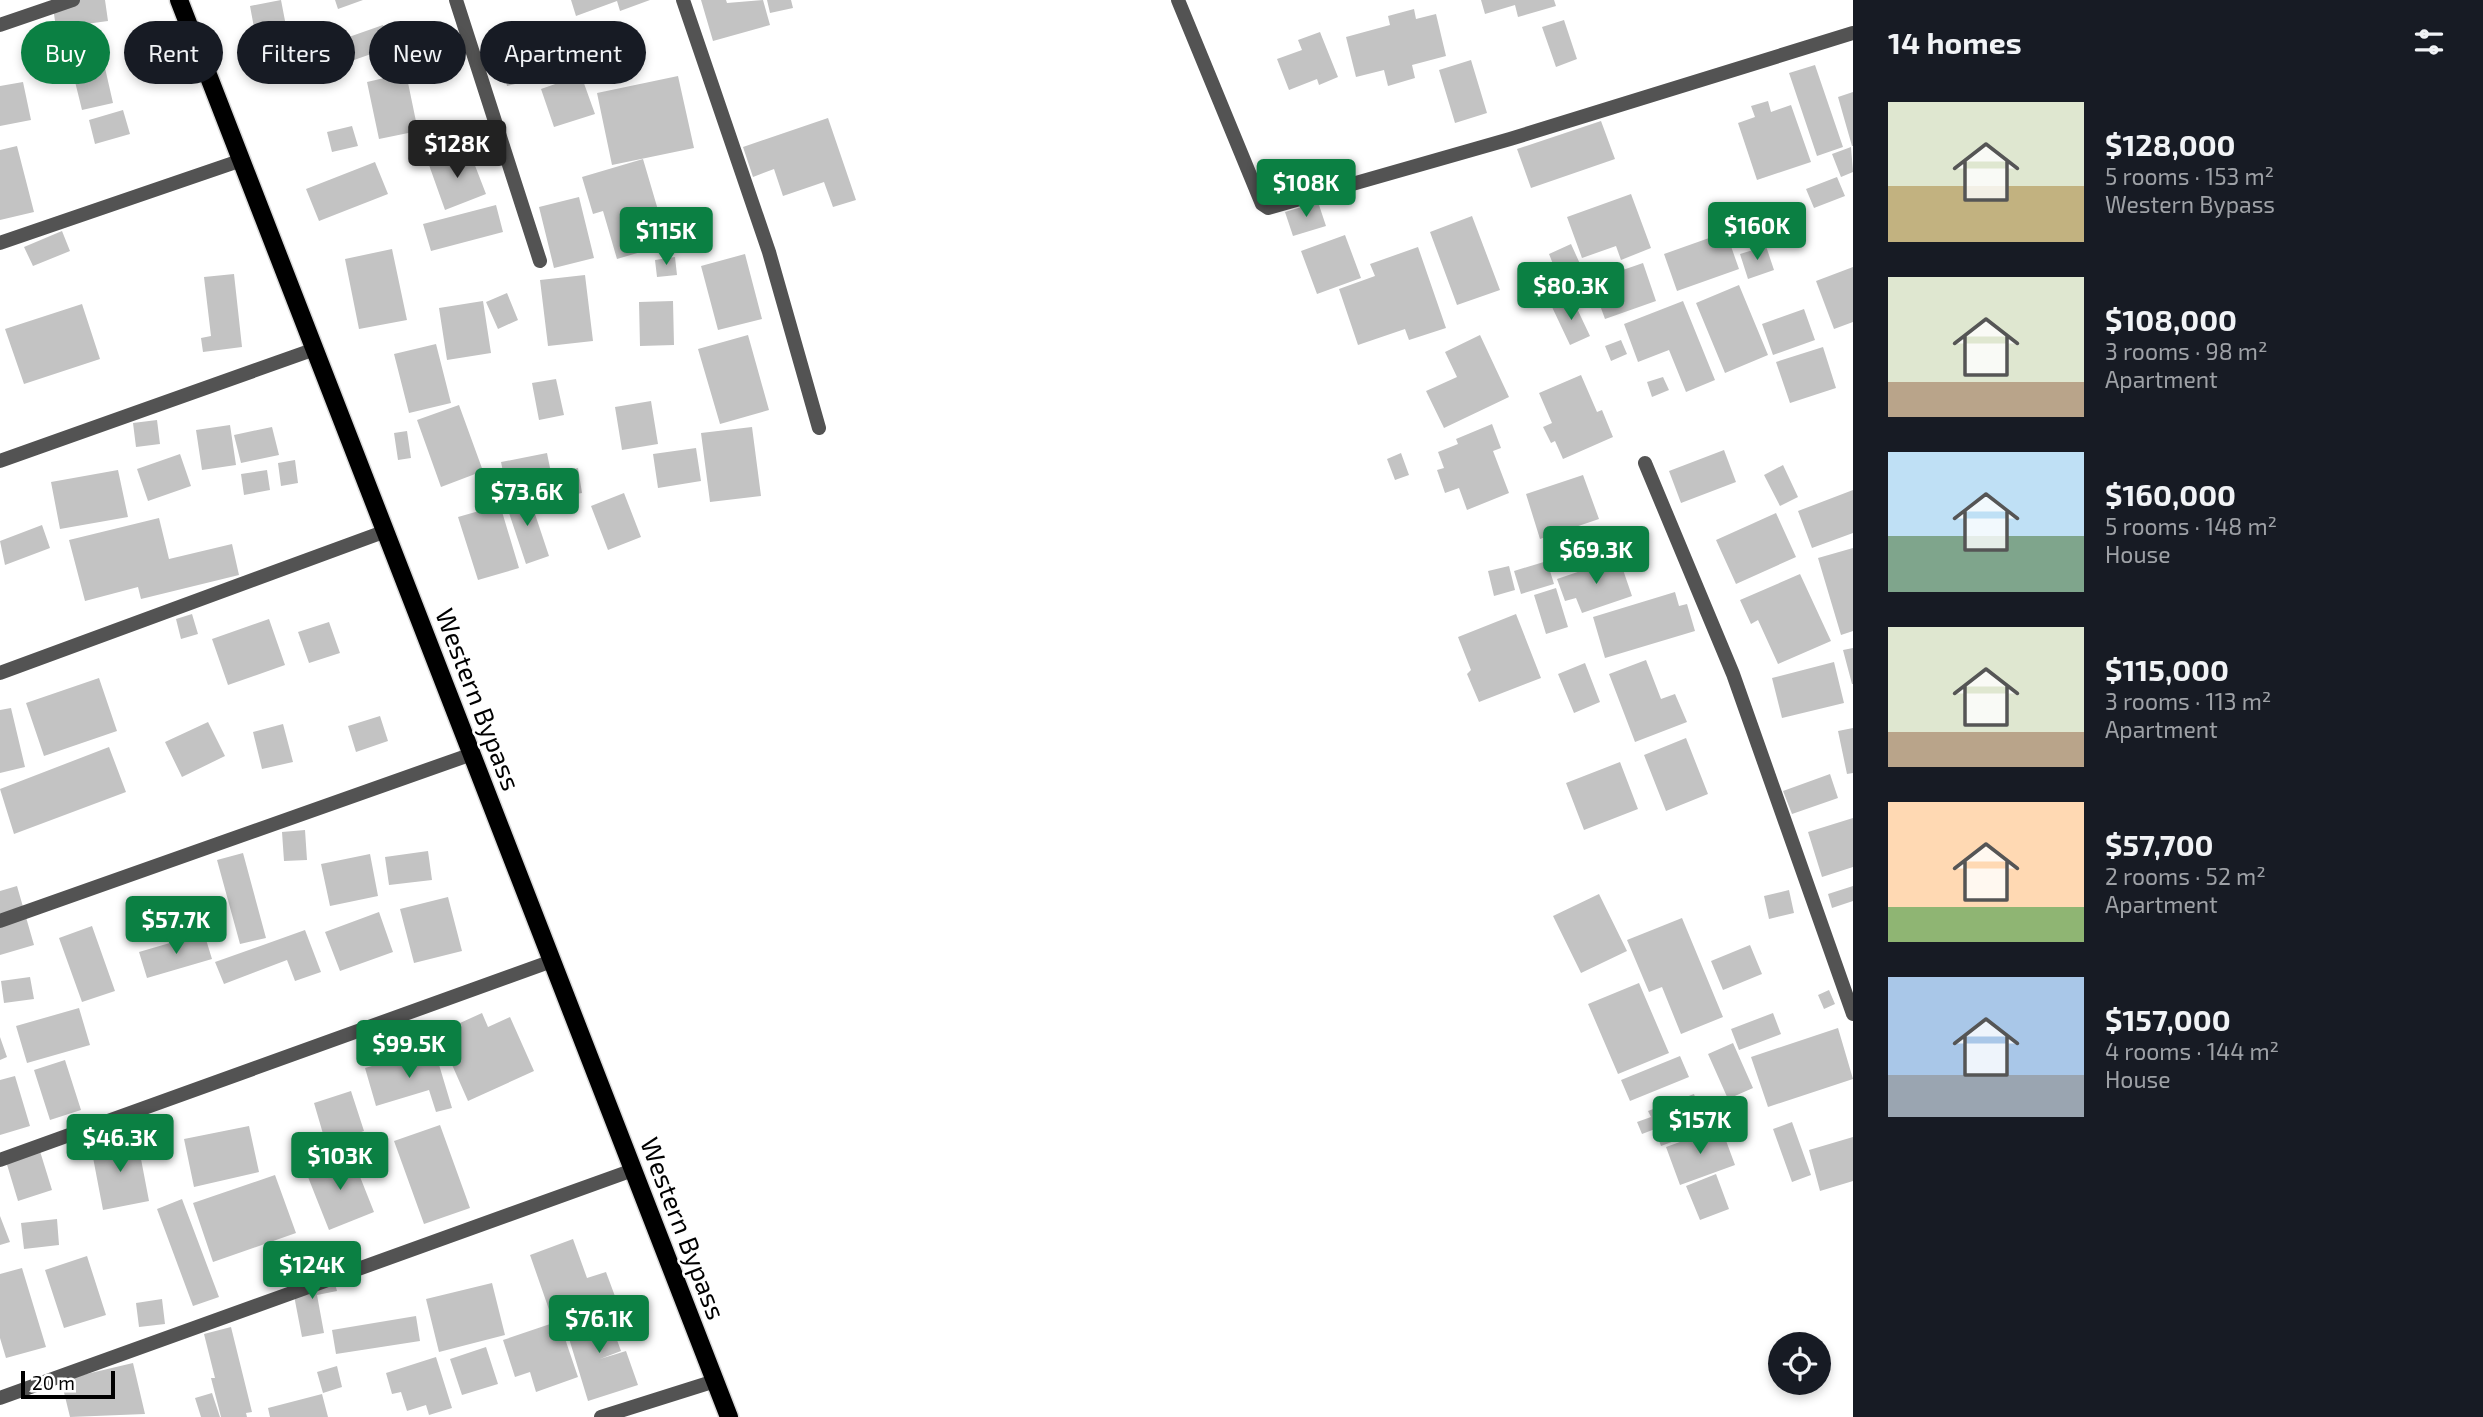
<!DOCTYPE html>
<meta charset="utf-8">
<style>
body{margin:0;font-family:"Exo 2",sans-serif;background:#242831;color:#f1f3f6;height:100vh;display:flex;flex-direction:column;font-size:26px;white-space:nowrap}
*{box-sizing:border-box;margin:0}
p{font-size:23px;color:#9ea1a6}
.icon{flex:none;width:38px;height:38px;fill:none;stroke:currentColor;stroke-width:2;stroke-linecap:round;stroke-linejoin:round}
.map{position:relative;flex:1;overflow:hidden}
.sheet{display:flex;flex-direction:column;background:#171b24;width:630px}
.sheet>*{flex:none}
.hud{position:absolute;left:21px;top:21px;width:665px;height:63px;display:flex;gap:14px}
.tools{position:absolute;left:1768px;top:1332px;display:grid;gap:14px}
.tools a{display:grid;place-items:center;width:63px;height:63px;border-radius:50%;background:#171b24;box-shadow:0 4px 10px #0003;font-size:35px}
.scale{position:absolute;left:21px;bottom:18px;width:94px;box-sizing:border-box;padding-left:7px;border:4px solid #000;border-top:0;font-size:19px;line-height:24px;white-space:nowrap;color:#000;-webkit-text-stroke:5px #fff;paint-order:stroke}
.price{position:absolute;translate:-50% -60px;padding:0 16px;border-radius:7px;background:#0b8043;color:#fff;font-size:23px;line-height:46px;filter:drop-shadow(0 2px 4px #0008)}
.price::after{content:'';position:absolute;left:50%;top:42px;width:21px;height:16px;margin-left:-10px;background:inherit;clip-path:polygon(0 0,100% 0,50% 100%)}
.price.active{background:#222;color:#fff}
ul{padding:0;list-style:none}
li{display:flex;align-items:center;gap:21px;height:175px;padding:0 35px}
li span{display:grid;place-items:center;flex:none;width:196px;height:140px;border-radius:0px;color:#555}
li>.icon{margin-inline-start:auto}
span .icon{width:84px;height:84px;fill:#fffc;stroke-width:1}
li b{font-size:30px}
h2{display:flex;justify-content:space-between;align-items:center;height:84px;padding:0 35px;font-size:30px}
.pill{padding:0 24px;border-radius:32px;background:#171b24;box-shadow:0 4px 10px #0003;font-size:24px;line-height:63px}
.pill.active{background:#0b8043;color:#fff}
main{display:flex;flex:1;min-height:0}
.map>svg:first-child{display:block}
.building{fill:#c3c3c3}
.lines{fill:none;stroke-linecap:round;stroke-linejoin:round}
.primary-casing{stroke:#dbdbdb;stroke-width:21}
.minor{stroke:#535353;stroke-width:14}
.primary{stroke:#000;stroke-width:18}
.labels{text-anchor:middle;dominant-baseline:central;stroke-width:5;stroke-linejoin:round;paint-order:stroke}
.street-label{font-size:26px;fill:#000;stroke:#fff}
</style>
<main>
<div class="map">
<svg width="1853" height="1417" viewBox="0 0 1853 1417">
<rect width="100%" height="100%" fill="#fff"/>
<path class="building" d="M52,0H105L108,21L56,28Z
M281,0L286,26L255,33L250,6Z
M335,0H363L338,9Z
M571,0H650L620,11L617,1L576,16Z
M701,0H726L727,3L763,0L770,25L713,41Z
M767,0H791L793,8L770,13Z
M1481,0H1554L1556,6L1518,17L1515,5L1485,14Z
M1414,9L1416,19L1436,14L1446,56L1412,65L1415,78L1388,86L1384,70L1356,77L1346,37L1390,25L1388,16Z
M1564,20L1577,59L1556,67L1542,27Z
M383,25L391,47L354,60L346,38Z
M562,30L572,70L507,86L498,46Z
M1320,32L1338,77L1319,85L1317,79L1289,90L1277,59L1302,50L1298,40Z
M100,46L113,103L82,110L68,53Z
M1471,60L1487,113L1455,123L1439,70Z
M1815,65L1843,147L1817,156L1789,73Z
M406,73L418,131L379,139L367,82Z
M581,75L595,114L554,127L541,89Z
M678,76L694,148L612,165L597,93Z
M23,82L31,120L0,126V86Z
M1853,92V146H1852L1838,97Z
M1768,101L1771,112L1791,105L1811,162L1757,180L1738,123L1755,117L1751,106Z
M123,110L130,134L95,144L89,120Z
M828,118L856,200L833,207L824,182L783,196L774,169L753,177L743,147Z
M1601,121L1615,159L1531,188L1517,149Z
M352,126L358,146L332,152L327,132Z
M17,146L34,212L0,220V150Z
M1851,147L1853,172L1841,177L1832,154Z
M469,150L486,194L445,210L429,165Z
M643,159L668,244L617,259L603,211L593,214L582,177Z
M375,162L388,194L319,221L306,189Z
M1837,177L1845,196L1814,208L1806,189Z
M1631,194L1651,248L1621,260L1616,246L1582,258L1567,217Z
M579,197L594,258L554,268L539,207Z
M1318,202L1326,226L1293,236L1285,212Z
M496,205L503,232L431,251L423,224Z
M1764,215L1771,234L1741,246L1734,228Z
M1472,216L1500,290L1457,305L1430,232Z
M62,231L70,251L33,266L24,247Z
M1726,232L1739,269L1677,291L1664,254Z
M1345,235L1361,278L1317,294L1301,251Z
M1571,244L1586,277L1542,298L1531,273L1553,264L1549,254Z
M1766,246L1774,270L1748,279L1740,254Z
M1418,247L1446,328L1409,340L1405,329L1358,345L1339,289L1375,276L1370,264Z
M392,249L407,320L359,329L345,259Z
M745,254L762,319L718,330L701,266Z
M675,257L677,275L657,277L655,260Z
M1643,263L1656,301L1605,319L1591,281Z
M1853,267V322L1834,329L1816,281Z
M234,274L242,347L203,352L201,338L211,336L204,277Z
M585,275L593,341L548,346L540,280Z
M1739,285L1768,355L1725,373L1696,303Z
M507,293L518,320L498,329L486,302Z
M1572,298L1590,336L1570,345L1552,307Z
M483,301L491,353L447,360L439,308Z
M673,301L674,345L640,346L639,302Z
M1683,301L1715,380L1686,392L1669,350L1638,362L1624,324Z
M82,304L100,359L24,384L5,329Z
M1804,309L1815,340L1773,355L1762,324Z
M748,335L769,410L720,424L698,349Z
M1480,335L1509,397L1444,428L1426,391L1457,377L1445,352Z
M1621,340L1627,354L1611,361L1605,346Z
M436,344L451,403L409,413L394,354Z
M1823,347L1836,388L1790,403L1776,362Z
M1581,375L1597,412L1602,410L1613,437L1563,459L1555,441L1551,443L1543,427L1552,423L1539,393Z
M1663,377L1669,390L1652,397L1647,382Z
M556,379L564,415L539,420L532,383Z
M651,401L658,444L622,450L615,407Z
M459,405L483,471L441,487L417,420Z
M157,420L160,444L136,447L133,423Z
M1492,424L1501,448L1493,451L1509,493L1467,510L1459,488L1445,493L1437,470L1444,468L1438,452L1458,444L1456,439Z
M230,425L236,465L202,470L196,430Z
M272,427L279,455L241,463L234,435Z
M752,427L761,496L710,502L701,433Z
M407,431L411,458L398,460L394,433Z
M696,448L701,481L658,488L653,454Z
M1724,450L1736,482L1681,503L1669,471Z
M547,453L551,473L578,468L582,493L541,501L537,475L505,481L501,462Z
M1401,453L1409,475L1395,480L1387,459Z
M180,454L191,486L148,501L137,469Z
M295,460L298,483L281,486L278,463Z
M1783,465L1798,497L1780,506L1764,475Z
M118,470L128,517L60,529L51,482Z
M267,470L270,490L244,495L241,474Z
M1583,475L1599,519L1540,539L1526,494Z
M1853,490V533L1812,548L1798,511Z
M528,493L549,556L526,564L505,501Z
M624,493L641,537L608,550L591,506Z
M500,505L519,568L478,580L458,517Z
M1776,513L1796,557L1736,584L1716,540Z
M159,518L169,559L232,544L239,575L141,599L138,587L85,601L69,540Z
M42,525L50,548L5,565L0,541Z
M1853,548V631L1841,635L1818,558Z
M1619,558L1632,596L1582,613L1576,598L1565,601L1557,579Z
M1547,561L1554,584L1521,594L1514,571Z
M1509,566L1515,590L1494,596L1488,571Z
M1800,574L1831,641L1778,664L1758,620L1751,624L1740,600Z
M1556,588L1568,627L1546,634L1534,595Z
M1675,592L1679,606L1687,604L1695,631L1605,658L1593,617Z
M192,614L198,634L181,639L176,619Z
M1516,614L1541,678L1479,702L1467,674L1471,670L1458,637Z
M269,619L285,665L228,685L212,639Z
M329,622L340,653L309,663L298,632Z
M1853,648V684H1852L1843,650Z
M1646,660L1661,699L1675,694L1687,722L1635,742L1609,674Z
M1834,662L1844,703L1782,718L1772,678Z
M1585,663L1600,702L1574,713L1558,674Z
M99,678L117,731L44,756L26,703Z
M11,708L25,767L0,773V710Z
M380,716L388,741L356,752L348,726Z
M208,722L225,756L182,777L165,742Z
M283,724L293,762L262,769L253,732Z
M1853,728V773L1847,774L1838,731Z
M1686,738L1708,794L1666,811L1644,755Z
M109,747L126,792L14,834L0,789Z
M1620,762L1638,809L1584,830L1566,783Z
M1830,774L1838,798L1792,814L1783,791Z
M1853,818V867L1822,877L1808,832Z
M305,830L307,860L284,861L282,832Z
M428,851L432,880L389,885L385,857Z
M243,853L266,938L240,944L217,860Z
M370,854L378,896L330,906L321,864Z
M17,886L34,945L0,955V891Z
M1853,886V901L1832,908L1828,894Z
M1789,890L1794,913L1769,919L1764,896Z
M1599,894L1627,951L1581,973L1553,916Z
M448,897L462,951L414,963L400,909Z
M379,912L393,952L340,971L325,932Z
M1682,918L1723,1017L1681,1034L1662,987L1649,992L1627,940Z
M92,926L115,991L82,1002L59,938Z
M305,930L321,972L295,981L287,960L224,984L215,962Z
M204,933L212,959L147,978L139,952Z
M1750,945L1762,974L1723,990L1711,961Z
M30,977L34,999L4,1003L1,981Z
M1639,983L1669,1053L1618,1074L1588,1004Z
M1829,990L1835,1004L1824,1009L1818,995Z
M79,1008L90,1045L27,1063L16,1026Z
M482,1013L488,1027L510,1017L534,1071L468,1101L438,1033Z
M1773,1013L1781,1034L1739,1050L1731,1029Z
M1838,1028L1853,1079L1768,1107L1751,1057Z
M0,1037L7,1057L0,1060Z
M1733,1043L1753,1088L1728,1099L1708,1054Z
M434,1048L452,1108L436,1112L429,1090L376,1106L365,1068Z
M1680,1056L1689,1077L1630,1101L1621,1080Z
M65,1060L81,1110L50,1120L34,1070Z
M15,1076L30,1126L0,1135V1080Z
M351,1091L364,1131L326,1144L314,1103Z
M1694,1094L1706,1129L1661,1146L1655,1129L1642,1134L1637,1122L1651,1117L1648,1111Z
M1792,1122L1811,1175L1792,1182L1773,1129Z
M440,1125L470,1208L424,1224L394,1141Z
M249,1126L259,1172L194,1187L184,1139Z
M1721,1127L1735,1165L1680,1185L1666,1147Z
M1853,1137V1181L1820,1191L1809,1150Z
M137,1138L149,1201L103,1210L91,1147Z
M39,1148L52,1190L18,1201L5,1158Z
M351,1154L374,1212L329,1230L306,1172Z
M1716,1174L1729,1209L1700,1220L1686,1186Z
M275,1175L296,1233L213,1262L193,1203Z
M182,1199L219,1297L193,1306L157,1209Z
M0,1216L10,1242L0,1245Z
M57,1219L59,1245L24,1249L21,1223Z
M573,1239L587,1278L606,1272L616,1299L553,1321L530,1255Z
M87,1256L106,1315L64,1328L45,1270Z
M22,1268L46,1347L6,1358L0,1338V1274Z
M332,1272L337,1291L317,1295L324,1333L302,1337L291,1280Z
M492,1283L505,1335L439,1352L426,1299Z
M162,1299L165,1324L139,1327L136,1303Z
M605,1307L621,1351L600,1359L626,1351L638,1385L588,1401L564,1322Z
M416,1316L420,1341L336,1354L332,1330Z
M559,1321L578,1377L536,1392L530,1372L515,1377L503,1340Z
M231,1327L252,1412L246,1413L247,1417H221L211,1378H215L204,1334Z
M486,1347L498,1384L462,1395L450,1359Z
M436,1357L452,1408L429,1415L426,1405L407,1411L401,1392L392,1394L386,1373Z
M133,1363L145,1414L70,1417L61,1380Z
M337,1366L342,1387L323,1393L317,1372Z
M212,1393L220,1417H201L195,1398Z
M322,1394L328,1417H270L268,1408Z"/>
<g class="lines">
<defs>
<path id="primary" d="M179,0L729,1417"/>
</defs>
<use href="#primary" class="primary-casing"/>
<path class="minor" d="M456,0L540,261
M683,0L769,252L819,428
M1178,0L1262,204L1268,208L1510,139L1853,33
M0,25L73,0
M0,243L242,160
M0,461L315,349
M1645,463L1733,674L1853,1014
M0,673L386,531
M0,921L472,754
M0,1160L552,961
M0,1398L633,1170
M601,1417L715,1381"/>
<use href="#primary" class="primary"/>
</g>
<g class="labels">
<g class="street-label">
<text transform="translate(479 699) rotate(69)">Western Bypass</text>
<text transform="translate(684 1228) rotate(69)">Western Bypass</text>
</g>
</g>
</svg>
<div class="tools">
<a><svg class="icon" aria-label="locate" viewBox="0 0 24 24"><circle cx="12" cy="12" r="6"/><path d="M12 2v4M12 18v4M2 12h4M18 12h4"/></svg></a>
</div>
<div class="scale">20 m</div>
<b class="price active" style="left:457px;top:180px">$128K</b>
<b class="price" style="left:1306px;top:219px">$108K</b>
<b class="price" style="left:1757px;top:262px">$160K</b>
<b class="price" style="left:666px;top:267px">$115K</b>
<b class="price" style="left:1571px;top:322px">$80.3K</b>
<b class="price" style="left:527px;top:528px">$73.6K</b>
<b class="price" style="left:1596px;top:586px">$69.3K</b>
<b class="price" style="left:176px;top:956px">$57.7K</b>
<b class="price" style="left:409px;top:1080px">$99.5K</b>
<b class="price" style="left:1700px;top:1156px">$157K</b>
<b class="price" style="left:120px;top:1174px">$46.3K</b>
<b class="price" style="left:340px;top:1192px">$103K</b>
<b class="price" style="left:312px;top:1301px">$124K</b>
<b class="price" style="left:599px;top:1355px">$76.1K</b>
<div class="hud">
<a class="pill active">Buy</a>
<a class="pill">Rent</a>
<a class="pill">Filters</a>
<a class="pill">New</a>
<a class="pill">Apartment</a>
</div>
</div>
<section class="sheet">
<h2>14 homes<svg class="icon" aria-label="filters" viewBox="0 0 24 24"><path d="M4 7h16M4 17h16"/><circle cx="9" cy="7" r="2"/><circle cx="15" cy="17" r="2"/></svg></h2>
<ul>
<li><span style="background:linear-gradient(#dfe7d0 60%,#c2b280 0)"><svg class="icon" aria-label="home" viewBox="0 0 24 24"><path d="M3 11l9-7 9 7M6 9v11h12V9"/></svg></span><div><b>$128,000</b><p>5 rooms · 153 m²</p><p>Western Bypass</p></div></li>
<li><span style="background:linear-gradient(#dfe7d0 75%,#b9a48a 0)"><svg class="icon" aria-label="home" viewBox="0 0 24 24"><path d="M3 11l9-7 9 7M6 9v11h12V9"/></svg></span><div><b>$108,000</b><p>3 rooms · 98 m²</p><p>Apartment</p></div></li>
<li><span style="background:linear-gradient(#bfe0f5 60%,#7fa58c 0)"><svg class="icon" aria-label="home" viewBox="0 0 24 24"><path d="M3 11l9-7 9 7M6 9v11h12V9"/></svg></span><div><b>$160,000</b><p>5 rooms · 148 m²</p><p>House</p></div></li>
<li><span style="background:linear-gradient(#dfe7d0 75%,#b9a48a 0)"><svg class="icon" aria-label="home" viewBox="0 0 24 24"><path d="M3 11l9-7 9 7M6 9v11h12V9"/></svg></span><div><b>$115,000</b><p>3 rooms · 113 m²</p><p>Apartment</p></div></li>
<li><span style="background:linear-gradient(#ffd9b3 75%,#8fb573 0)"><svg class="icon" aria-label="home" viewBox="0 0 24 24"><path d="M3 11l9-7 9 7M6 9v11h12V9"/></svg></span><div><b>$57,700</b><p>2 rooms · 52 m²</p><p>Apartment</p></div></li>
<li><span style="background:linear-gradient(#a9c7e8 70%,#9aa5b1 0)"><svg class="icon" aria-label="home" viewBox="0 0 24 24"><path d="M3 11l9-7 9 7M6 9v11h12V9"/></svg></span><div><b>$157,000</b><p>4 rooms · 144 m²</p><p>House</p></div></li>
</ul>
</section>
</main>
